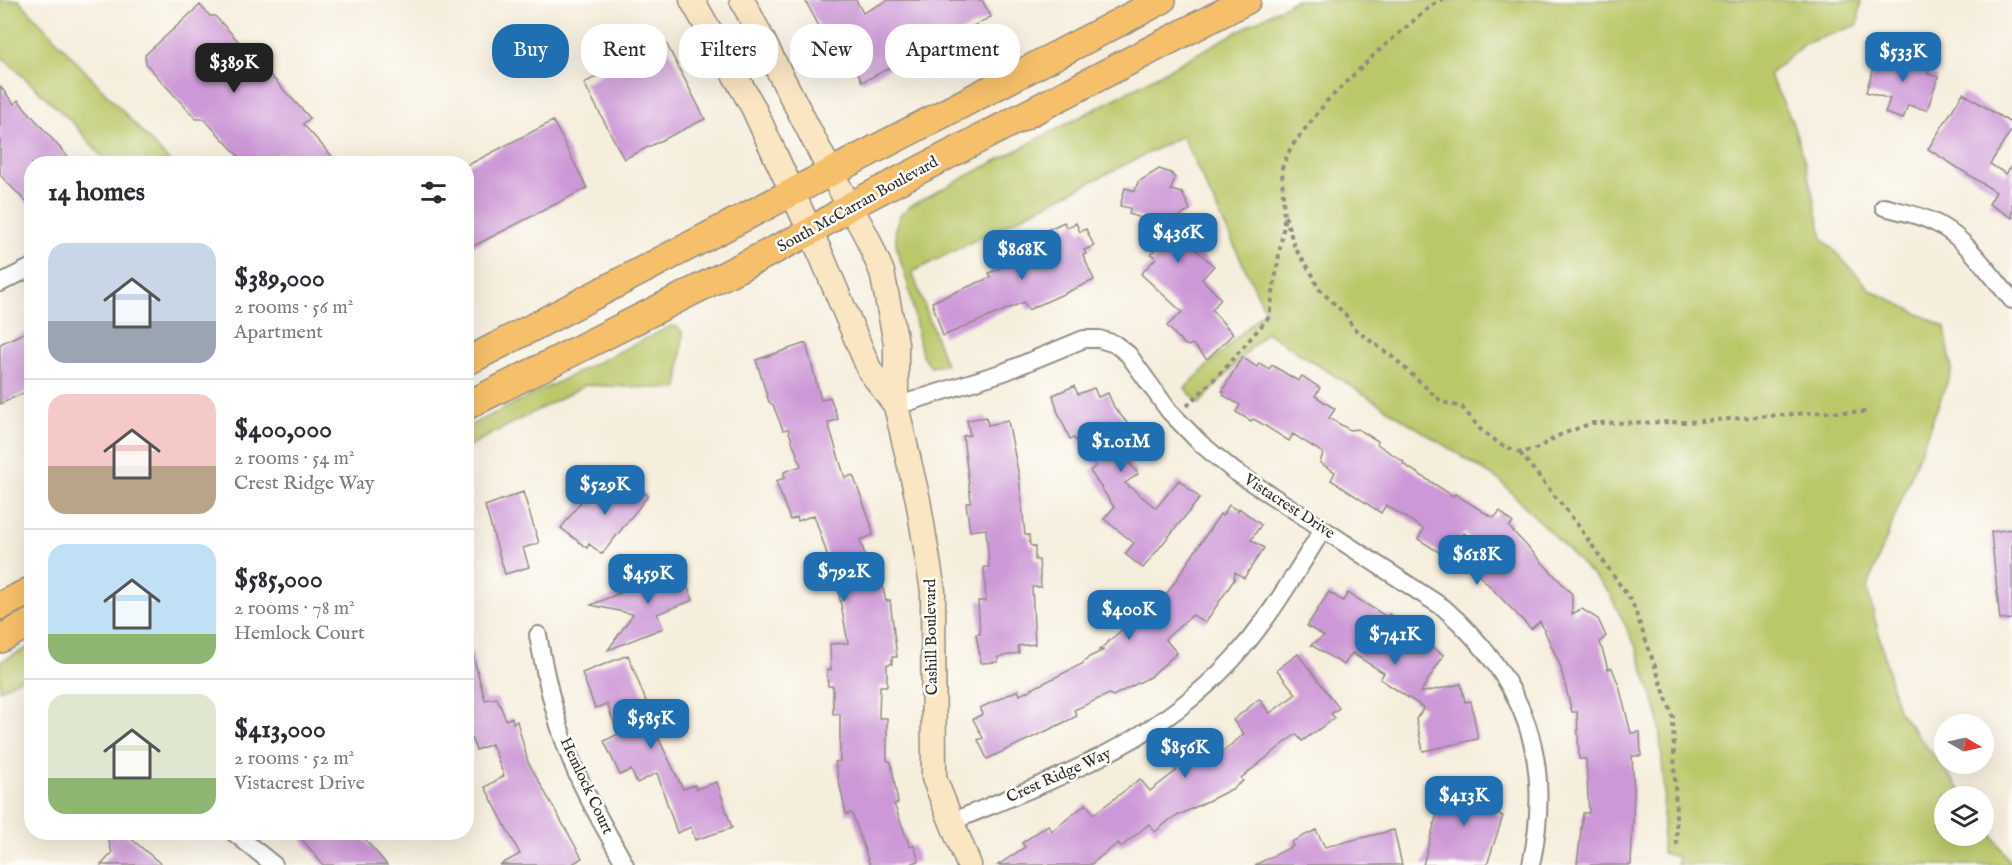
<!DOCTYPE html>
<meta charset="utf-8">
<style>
body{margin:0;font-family:"IM FELL English",serif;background:#f2f2f3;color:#2b2b33;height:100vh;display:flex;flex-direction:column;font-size:22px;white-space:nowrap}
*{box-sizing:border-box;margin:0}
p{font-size:20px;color:#7c7c81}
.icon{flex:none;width:33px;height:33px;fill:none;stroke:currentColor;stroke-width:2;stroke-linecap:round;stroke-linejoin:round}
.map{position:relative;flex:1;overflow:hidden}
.drawer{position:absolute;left:24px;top:156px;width:450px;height:684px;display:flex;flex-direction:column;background:#fff;border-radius:24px;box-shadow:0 6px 24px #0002}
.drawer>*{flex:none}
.guide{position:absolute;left:492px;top:24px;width:570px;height:54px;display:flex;gap:12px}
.needle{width:39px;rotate:99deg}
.fabs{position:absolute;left:1934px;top:714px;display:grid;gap:12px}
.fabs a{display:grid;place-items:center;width:60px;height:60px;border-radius:50%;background:#fff;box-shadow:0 6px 24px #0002;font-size:30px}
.price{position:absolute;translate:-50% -51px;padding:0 14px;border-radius:12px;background:#1f6fb2;color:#fff;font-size:20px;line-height:39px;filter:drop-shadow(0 2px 3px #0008)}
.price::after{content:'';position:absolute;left:50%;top:36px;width:18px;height:14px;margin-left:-9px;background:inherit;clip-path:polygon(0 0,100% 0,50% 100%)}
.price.on{background:#222;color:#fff}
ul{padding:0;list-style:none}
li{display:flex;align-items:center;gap:18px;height:150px;padding:0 24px}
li+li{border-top:2px solid #e1e1e2}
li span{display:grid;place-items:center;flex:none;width:168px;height:120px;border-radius:18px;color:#555}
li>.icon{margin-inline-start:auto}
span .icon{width:72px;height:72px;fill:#fffc;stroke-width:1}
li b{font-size:26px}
h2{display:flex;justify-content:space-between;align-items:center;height:72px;padding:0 24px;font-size:26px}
.chip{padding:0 21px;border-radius:24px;background:#fff;box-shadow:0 6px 24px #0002;font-size:21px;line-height:54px}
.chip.on{background:#1f6fb2;color:#fff}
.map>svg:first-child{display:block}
.green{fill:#bbc86a;stroke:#737a4a;stroke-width:1.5}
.building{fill:#cd98d7}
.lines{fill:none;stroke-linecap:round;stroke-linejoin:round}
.street-casing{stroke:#908c84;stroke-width:20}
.secondary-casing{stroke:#908c84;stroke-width:27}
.primary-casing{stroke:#908c84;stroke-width:30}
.path{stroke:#908c84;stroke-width:4;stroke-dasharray:4.5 4.5;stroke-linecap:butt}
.street{stroke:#fff;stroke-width:16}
.secondary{stroke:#fbe6c4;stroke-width:24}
.primary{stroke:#f6c06b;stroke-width:27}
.labels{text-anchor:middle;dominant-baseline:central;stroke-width:5;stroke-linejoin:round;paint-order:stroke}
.street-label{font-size:16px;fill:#2b2b2b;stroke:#fdfcf7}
</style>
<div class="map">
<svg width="2012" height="865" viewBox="0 0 2012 865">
<rect width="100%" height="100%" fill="#fdfcf7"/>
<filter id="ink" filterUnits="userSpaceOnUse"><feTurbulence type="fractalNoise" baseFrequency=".0167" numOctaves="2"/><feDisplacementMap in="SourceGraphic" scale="12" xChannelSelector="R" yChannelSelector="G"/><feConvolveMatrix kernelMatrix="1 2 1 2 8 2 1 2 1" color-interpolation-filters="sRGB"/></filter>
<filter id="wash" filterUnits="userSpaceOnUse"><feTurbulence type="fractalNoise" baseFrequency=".008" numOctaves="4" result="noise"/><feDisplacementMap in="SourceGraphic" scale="24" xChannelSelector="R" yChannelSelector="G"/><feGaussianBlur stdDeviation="1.35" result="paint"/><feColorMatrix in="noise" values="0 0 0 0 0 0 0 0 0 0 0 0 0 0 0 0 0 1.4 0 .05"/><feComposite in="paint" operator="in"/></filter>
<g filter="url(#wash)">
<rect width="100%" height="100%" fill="#f6eedd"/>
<path class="green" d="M0,0H19L171,163H107L75,125L0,55Z
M1295,0H1861L1858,25L1804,44L1769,75L1791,118L1805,162L1823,239L1871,290L1945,327L1952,370L1867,588L1898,710L1965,796H1944V836H1983V821L2012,865H1677L1678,857L1662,853L1664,784L1658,714L1636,647L1608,591L1499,480L1266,332L1199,404L1185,388L1265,310L1182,136L912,272L946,365L931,367L922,355L908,284L897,250L895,229L900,215L912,205L1120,96Z
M671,326L678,327L683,334L678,389L586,385L467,447V427Z
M31,646V673L0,690V662Z"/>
<g id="blocks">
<path class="building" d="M805,0H856L863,13L888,0H982L991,17L862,82L856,69L850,72L832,39L827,41Z
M200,5L210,16H215L310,118L303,124L339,164H246L204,119H196L146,64L145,55Z
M665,41L705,119L624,159L584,83Z
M1895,50L1932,60L1928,74L1938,77L1927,110L1908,105L1903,119L1885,113L1890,99L1866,92L1877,58L1892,63Z
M0,86L14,104L18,100L74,164H32V208L0,175Z
M1963,93L2012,124V129L1990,164L2006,174L2012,165V218L1989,204L1996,192L1928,149Z
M553,121L587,188L466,250V166Z
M1159,169L1171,173L1175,178L1171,190L1182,193L1185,199L1190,210L1171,222L1197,246L1194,248L1214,266L1202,279L1221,299L1212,310L1233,334L1207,359L1192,344L1189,346L1184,344L1167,326L1182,312L1141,274L1156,258L1151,254L1167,237L1141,229L1144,219L1129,214L1130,208L1120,206L1125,188L1135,191L1138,182Z
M1064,222L1066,228L1076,223L1080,232L1086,229L1094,246L1084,250L1086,254L1083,255L1094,280L1028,310L1024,302L943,336L932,302L991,277L989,273L1044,249L1041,242L1048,239L1045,231Z
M32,329L30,390L0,404V344Z
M806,343L821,400L830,397L838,419L828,423L845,478L853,475L871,524L873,535L860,540L870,570L878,568L886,601L890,600L897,657H892V664H887V686H880L879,718H887V760L891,762L898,803L894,804L910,847L914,845L919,861L907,865H870L852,813L846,814L835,762L840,761V714H833V686H828L827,670H831L830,644L848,643L835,572L825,567L823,560L827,554L814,515L798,521L797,517L790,520L776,481L785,478L784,472L801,466L788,429L783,430L773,405L769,402L756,360Z
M1242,357L1257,367L1259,363L1269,369L1272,365L1298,381L1302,376L1320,388L1315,396L1335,409L1329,418L1350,430L1358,429L1378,441L1377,444L1404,462L1403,464L1453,496L1455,494L1490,516L1495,517L1500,511L1513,523L1509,527L1572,594V614L1582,609L1598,619L1606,636L1600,642L1608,669L1612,668L1619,686L1631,733L1640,732L1641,756H1632L1634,792L1631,865H1577L1583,813H1589L1586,759H1579L1577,712H1572L1560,665L1540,621L1531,629L1476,572L1490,557L1464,533L1448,558L1418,539L1424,529L1386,505L1381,513L1331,480L1335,472L1320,463L1323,453L1293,434L1289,441L1259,422L1253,419L1251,421L1236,412L1240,405L1223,395L1225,392L1222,391Z
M1074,386L1078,394L1094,388L1098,397L1108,393L1114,407L1138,436L1120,451L1138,474L1125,483L1156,508L1179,480L1200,498L1143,568L1125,554L1134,543L1104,519L1114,507L1090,471L1096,466L1074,438L1070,439L1057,410L1053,395Z
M986,417L988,425L1008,421L1019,476L1025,535H1029L1030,545L1035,547V560H1039L1041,587H1032L1035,644L1018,646L1019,653L998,657V662L981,663L976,634H980L978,601H986L984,567H989L986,529L970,531L966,503L971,502L963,436L970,435L967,420Z
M621,475L648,496L602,554L589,544L587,548L561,528L586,495L599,505Z
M523,492L539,543L523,548L529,567L505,574L485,506Z
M1229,505L1238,511L1239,508L1261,525L1251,540L1264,548L1244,578L1235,572L1234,580L1205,623L1193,615L1165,639L1177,653L1150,677L1113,696L1109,694L1074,710L1077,716L1063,723L987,759L978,740L983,738L973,719L983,714L980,708L1018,690L1020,695L1082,664L1089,657L1104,650H1099L1151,604L1156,610L1220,514L1222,516Z
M2012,529V619L2000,620L1991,532Z
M680,568L693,600L657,614L663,628L608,650L633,614L591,605Z
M1329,592L1343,601L1348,593L1387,617L1389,614L1404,625L1392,643L1403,651L1416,637L1444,655L1420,693L1461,684L1465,702L1471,701L1478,739L1423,751L1416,719L1424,708L1380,679L1384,673L1352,653L1344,665L1311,645L1324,636L1307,626Z
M472,652L485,700L497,698L506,720L512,717L513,723L517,721L528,762L582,858L571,865H500L520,854L485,787L504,776L492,744L476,750L466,726V653Z
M1298,654L1339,708L1331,714L1335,718L1302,741L1296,734L1241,778L1243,781L1232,789L1171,819L1155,832L1149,824L1121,847L1118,843L1090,865H998L1025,847L1022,843L1048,825L1052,831L1086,804L1094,814L1140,779L1150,791L1176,771L1171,761L1203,744L1205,748L1208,746L1215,758L1244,734L1233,720L1259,699L1270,713L1296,694L1277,670Z
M628,655L647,704L643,706L683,789L695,785L696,789L717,782L732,828L695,840L691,827L677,833L657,773L637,783L631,770L620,775L604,741L618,734L607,704L595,708L582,673Z
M1456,782L1500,795L1495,813L1503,816L1487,865H1423L1445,785L1454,787Z
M1316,830L1325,847L1394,830L1402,865H1255L1293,846L1291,842Z
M106,832H123L162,865H101L112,853Z
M296,832H359L387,865H323Z"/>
</g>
</g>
<g filter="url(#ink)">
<use href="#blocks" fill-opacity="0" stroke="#908c84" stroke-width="1.5"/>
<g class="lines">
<defs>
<path id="street" d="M1884,207C1903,212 1924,216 1941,226C1969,242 1991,276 2012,300
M0,283L32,267
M896,406L1004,372L1084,339H1099L1115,344L1128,354L1169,411L1200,443L1234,471L1444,608C1525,680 1554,758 1531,865
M538,635C546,680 556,725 574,767C588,801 608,833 625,865
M951,822C1054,779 1154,745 1232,660C1268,621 1295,574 1323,529
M233,832L274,865"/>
<path id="secondary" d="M692,0L753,107L822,257L870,371L896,406
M742,0L830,171L866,235L882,272L896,343V406L918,500L933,591L934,778L969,865"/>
<path id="primary" d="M466,362L1162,0
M466,406L810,232L850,206L1247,0
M0,606L32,590
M0,639L32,622"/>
</defs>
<use href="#street" class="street-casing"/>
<use href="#secondary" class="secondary-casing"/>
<use href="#primary" class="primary-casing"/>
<path class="path" d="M1285,216L1295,248L1314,277L1317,287L1346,315L1353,328L1394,358L1442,402L1462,407L1480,429L1501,445L1519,452L1534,450L1560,435L1592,423L1688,422L1822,412H1869
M1187,406L1225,368L1269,317L1284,224L1282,168L1291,147L1327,101L1376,53L1432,5L1443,0
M1520,453L1575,521L1632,602L1673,717L1677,849"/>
<use href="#street" class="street"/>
<use href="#secondary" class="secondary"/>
<use href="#primary" class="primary"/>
</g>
</g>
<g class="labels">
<g class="street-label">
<text transform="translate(858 205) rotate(-29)">South McCarran Boulevard</text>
<text transform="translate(1289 507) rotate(33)">Vistacrest Drive</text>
<text transform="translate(932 637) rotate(-91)">Cashill Boulevard</text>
<text transform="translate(1059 776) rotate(-24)">Crest Ridge Way</text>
<text transform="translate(586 786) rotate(65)">Hemlock Court</text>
</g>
</g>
</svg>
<div class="fabs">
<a><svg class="needle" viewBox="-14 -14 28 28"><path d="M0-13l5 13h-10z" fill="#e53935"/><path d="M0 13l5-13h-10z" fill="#7c7c81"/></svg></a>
<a><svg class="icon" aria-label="layers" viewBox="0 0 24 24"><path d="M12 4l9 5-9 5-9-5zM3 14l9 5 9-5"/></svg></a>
</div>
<b class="price" style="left:1903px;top:83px">$533K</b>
<b class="price on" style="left:234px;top:94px">$389K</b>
<b class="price" style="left:1178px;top:264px">$436K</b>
<b class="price" style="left:1022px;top:281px">$868K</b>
<b class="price" style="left:1121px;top:473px">$1.01M</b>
<b class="price" style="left:605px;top:516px">$529K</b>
<b class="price" style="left:1477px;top:586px">$618K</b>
<b class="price" style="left:844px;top:603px">$792K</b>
<b class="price" style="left:648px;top:605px">$459K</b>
<b class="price" style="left:1129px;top:641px">$400K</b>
<b class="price" style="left:1395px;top:666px">$741K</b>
<b class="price" style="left:651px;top:750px">$585K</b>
<b class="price" style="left:1185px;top:779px">$856K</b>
<b class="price" style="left:1464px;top:827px">$413K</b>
<div class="guide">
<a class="chip on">Buy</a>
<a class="chip">Rent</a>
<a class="chip">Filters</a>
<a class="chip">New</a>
<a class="chip">Apartment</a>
</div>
<section class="drawer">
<h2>14 homes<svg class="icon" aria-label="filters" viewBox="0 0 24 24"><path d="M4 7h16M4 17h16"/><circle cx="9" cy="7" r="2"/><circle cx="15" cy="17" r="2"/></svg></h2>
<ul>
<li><span style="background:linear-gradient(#c9d6e8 65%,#9aa5b1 0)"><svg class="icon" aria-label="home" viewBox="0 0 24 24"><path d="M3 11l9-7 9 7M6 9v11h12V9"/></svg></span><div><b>$389,000</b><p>2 rooms · 56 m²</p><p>Apartment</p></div></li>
<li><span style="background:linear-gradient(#f6c9c9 60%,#b9a48a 0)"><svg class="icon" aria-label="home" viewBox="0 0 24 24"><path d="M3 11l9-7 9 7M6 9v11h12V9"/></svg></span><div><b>$400,000</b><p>2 rooms · 54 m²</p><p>Crest Ridge Way</p></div></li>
<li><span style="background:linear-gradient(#bfe0f5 75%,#8fb573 0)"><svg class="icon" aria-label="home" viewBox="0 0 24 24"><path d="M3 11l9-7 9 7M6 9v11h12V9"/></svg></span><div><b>$585,000</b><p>2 rooms · 78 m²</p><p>Hemlock Court</p></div></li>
<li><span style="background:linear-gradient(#dfe7d0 70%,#8fb573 0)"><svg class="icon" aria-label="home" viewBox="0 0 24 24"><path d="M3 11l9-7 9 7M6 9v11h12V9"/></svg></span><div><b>$413,000</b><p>2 rooms · 52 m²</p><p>Vistacrest Drive</p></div></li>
</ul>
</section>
</div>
